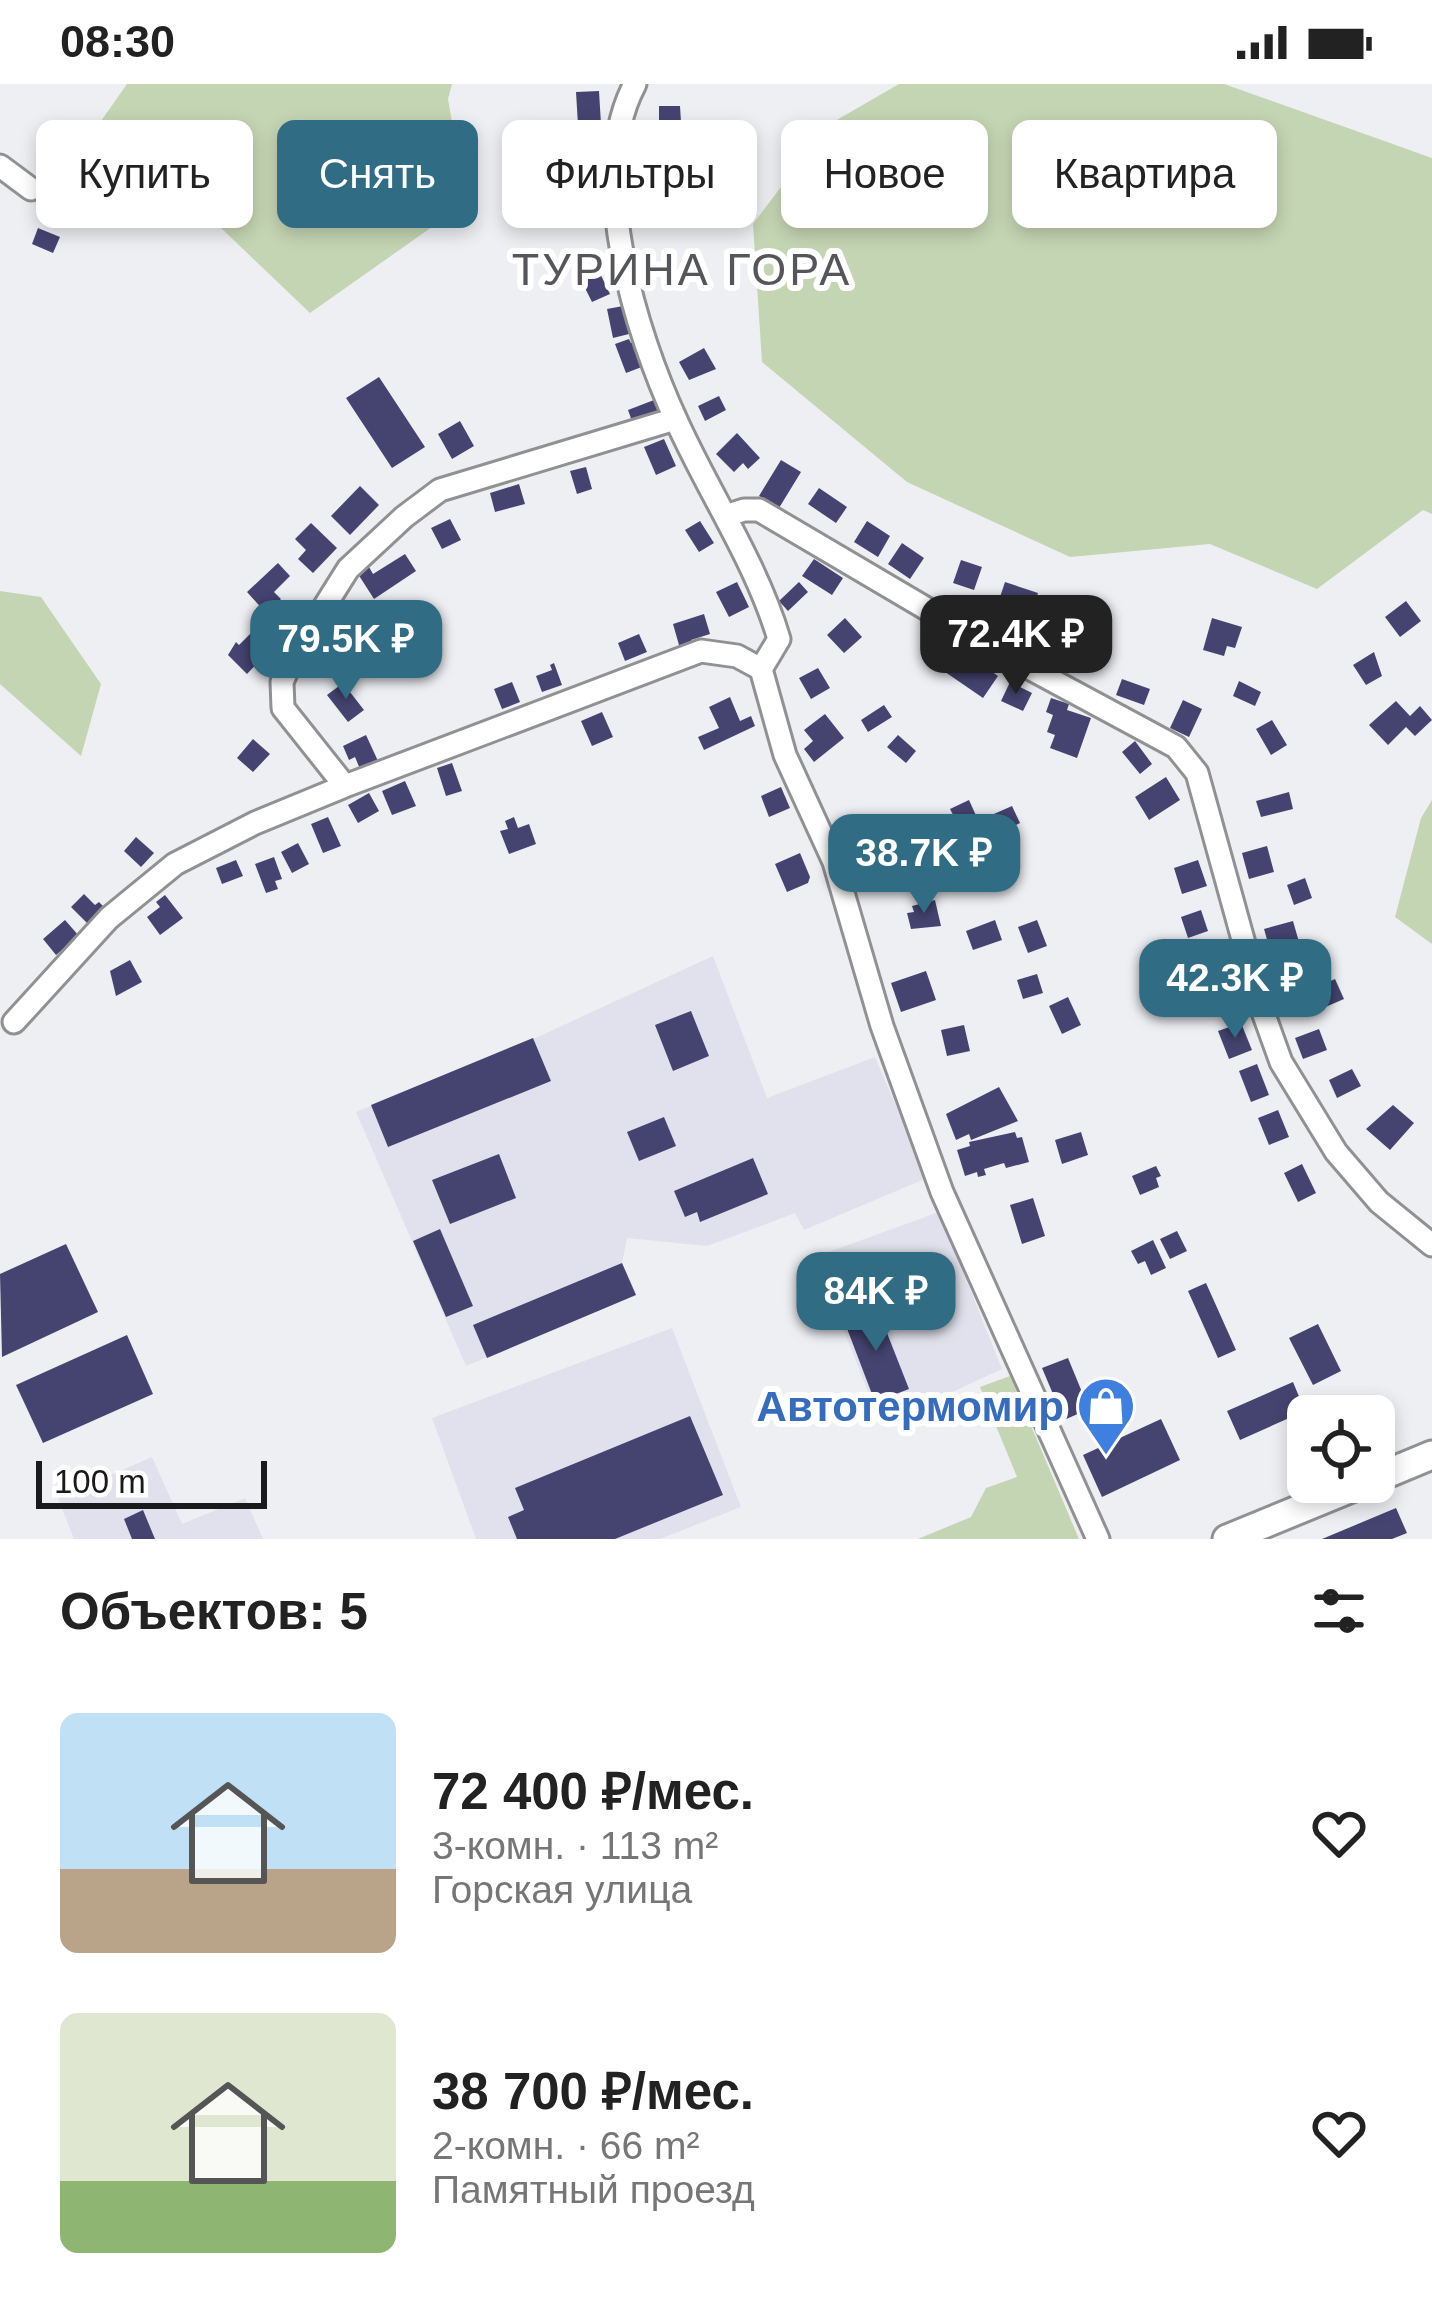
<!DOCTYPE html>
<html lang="ru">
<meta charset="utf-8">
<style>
body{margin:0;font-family:Arial,sans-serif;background:#f6f6f6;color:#222;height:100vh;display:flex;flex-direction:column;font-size:45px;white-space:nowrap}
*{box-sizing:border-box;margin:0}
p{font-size:39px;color:#767676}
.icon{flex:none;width:66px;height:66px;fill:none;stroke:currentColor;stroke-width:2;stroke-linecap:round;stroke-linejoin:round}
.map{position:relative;height:1455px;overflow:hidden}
.drawer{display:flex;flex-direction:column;background:#fff;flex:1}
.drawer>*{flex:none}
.hud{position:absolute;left:36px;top:36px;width:1362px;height:108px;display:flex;gap:24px}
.controls{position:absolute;left:1287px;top:1311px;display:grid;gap:24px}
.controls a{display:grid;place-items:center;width:108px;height:108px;border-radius:18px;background:#fff;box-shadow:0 6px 18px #0003;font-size:60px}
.scale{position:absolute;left:36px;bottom:30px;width:231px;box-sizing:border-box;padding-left:12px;border:6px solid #1a1a1c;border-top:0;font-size:33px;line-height:42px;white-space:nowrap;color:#1a1a1c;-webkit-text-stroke:9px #fff;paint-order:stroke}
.price{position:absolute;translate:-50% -102px;padding:0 27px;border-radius:24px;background:#306c84;color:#fff;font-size:39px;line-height:78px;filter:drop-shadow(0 3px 6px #0008)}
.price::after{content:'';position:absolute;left:50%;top:72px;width:36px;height:27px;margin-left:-18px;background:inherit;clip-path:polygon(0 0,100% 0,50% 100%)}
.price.active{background:#222;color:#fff}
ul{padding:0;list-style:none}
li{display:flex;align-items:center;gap:36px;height:300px;padding:0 60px}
li span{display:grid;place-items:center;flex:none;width:336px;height:240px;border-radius:18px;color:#555}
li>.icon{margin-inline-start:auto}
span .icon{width:144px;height:144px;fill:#fffc;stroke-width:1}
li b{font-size:51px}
h2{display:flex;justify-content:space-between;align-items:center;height:144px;padding:0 60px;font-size:51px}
.tag{padding:0 42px;border-radius:18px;background:#fff;box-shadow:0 6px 18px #0003;font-size:42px;line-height:108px}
.tag.active{background:#306c84;color:#fff}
.status{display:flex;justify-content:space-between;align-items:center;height:84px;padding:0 60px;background:#fff;direction:ltr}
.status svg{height:33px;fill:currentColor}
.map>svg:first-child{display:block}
.built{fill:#e0e1ec}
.green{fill:#c4d5b3}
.building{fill:#454471}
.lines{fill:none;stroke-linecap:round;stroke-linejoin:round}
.minor-casing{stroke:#919194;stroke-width:27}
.major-casing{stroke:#919194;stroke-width:33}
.minor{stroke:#fff;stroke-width:21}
.major{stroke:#fff;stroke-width:27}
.labels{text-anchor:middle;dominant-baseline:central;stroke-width:12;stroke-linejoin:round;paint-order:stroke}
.shop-label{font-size:42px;font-weight:bold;fill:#366cbe;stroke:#fff;text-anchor:end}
.neighbourhood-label{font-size:45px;letter-spacing:3px;fill:#555659;stroke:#fff}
</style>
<div class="status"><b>08:30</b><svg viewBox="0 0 49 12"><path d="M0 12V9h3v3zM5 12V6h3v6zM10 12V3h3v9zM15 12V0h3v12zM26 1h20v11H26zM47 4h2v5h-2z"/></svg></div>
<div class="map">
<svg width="1432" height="1455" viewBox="0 0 1432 1455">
<rect width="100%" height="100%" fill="#eeeff3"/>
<path class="built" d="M713,872L767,1014L875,973L927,1094L804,1146L795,1129L707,1162L627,1154L622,1179L636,1211L466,1282L356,1028L542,951Z
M939,1128L1002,1285L881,1341L815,1173Z
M672,1244L741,1423L660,1455H476L432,1334Z
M152,1373L182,1440L245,1414L263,1455H74L58,1414Z"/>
<path class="green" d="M127,0H452L448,15L466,119L310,229L199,123L129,96L101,37Z
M899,0H1224L1432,74V430L1423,426L1317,505L1210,460L1070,473L907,398L762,278L753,140L828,41Z
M0,507L41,513L101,600L81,672L0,600Z
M1432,716V860L1395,833L1421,734Z
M1010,1292L1079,1455H918L971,1433L986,1404L1017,1393L980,1303Z"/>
<path class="building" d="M599,7L601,40L578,41L576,8Z
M659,22H680L681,38L659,39Z
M674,59L677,107L648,109L645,61Z
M589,100L595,125L575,129L570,104Z
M38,144L60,153L53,169L32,160Z
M596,181L610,210L592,218L578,190Z
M623,222L629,250L613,254L607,225Z
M629,255L631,259L638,257L647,281L626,289L615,260Z
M704,264L716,285L689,296L679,278Z
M379,293L425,363L392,384L346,314Z
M719,312L726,326L705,337L698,322Z
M654,316L660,330L633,340L628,326Z
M460,337L474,362L452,375L438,350Z
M737,349L760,374L748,385L743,379L734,388L716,370Z
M664,355L676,382L656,391L644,363Z
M781,376L801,388L779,424L759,412Z
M586,383L592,405L577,410L570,387Z
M519,400L525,420L495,428L490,409Z
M360,402L379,421L350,451L331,432Z
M819,404L847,423L836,439L808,420Z
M450,435L461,456L442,465L431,444Z
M700,437L714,459L699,468L685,446Z
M867,437L890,452L878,473L854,458Z
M311,439L337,464L313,489L298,475L306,466L295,455Z
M902,459L924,474L910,495L888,480Z
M405,470L416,487L374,515L358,490L369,483L373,490Z
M814,475L843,494L832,511L802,492Z
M961,476L982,483L974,506L953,499Z
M278,479L290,492L274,508L281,515L266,529L247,508Z
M737,498L749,523L729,533L716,508Z
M799,498L808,508L788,527L779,517Z
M1005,498L1038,509L1031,530L998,519Z
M1406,517L1421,537L1400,553L1385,533Z
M704,530L710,550L691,556L693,564L681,568L673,540Z
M845,534L862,553L844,569L827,551Z
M1212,534L1242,543L1235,564L1227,562L1224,572L1203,566Z
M374,535L391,555L377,568L360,548Z
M1096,542L1105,546L1093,574L1071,565L1080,544L1093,550Z
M252,548L270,566L247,590L228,571L236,558L239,561Z
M336,548L350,563L334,577L321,561Z
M639,550L647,568L625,577L618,559Z
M954,553L976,567L972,574L998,592L983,614L935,581Z
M1374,568L1382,592L1366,601L1353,581Z
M554,579L562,601L542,608L536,592L552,586L550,581Z
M818,584L830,604L811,615L799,594Z
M1122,595L1150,605L1144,621L1116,611Z
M1239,597L1261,608L1255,622L1233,612Z
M512,598L520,618L502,625L494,605Z
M1010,598L1032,609L1023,627L1001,617Z
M343,599L364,626L348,638L327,611Z
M730,613L740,637L751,632L755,642L704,666L698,653L719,644L709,623Z
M1051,614L1069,620L1067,626L1091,634L1077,674L1050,664L1055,651L1047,648L1053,631L1046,628Z
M1183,616L1202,625L1189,653L1170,644Z
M1396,617L1410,632L1420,622L1432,636L1415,652L1406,643L1388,661L1369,641Z
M884,621L892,633L868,648L861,636Z
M602,628L613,653L592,662L581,637Z
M825,630L844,654L814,678L804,665L813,657L804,646Z
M1272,636L1287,661L1271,671L1256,645Z
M366,651L378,677L360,685L355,673L349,676L343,662Z
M898,651L916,667L906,679L887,663Z
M253,655L270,670L253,688L237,674Z
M1135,657L1152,680L1140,690L1122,668Z
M452,679L462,707L446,712L437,684Z
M1166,693L1180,716L1149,736L1135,713Z
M405,697L416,722L392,731L382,707Z
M781,703L790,724L769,733L761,712Z
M1289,708L1293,725L1261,733L1256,717Z
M369,709L379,727L358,739L348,721Z
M969,716L979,738L961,746L950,725Z
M1012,722L1020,739L995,751L987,733Z
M328,733L341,762L323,769L311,740Z
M514,733L518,744L529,740L536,760L509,770L500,747L508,745L505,737Z
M136,753L154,769L141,783L124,767Z
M894,757L905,777L884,788L881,782L873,786L865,772Z
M298,759L309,780L292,789L281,768Z
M1267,762L1274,788L1249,795L1242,769Z
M800,769L810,793L808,799L787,808L775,780Z
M274,773L282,795L275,797L278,805L266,809L255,780Z
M236,776L243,792L222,800L216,784Z
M1198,776L1207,802L1182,810L1174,784Z
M1305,794L1312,814L1294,821L1287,801Z
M84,810L95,821L99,818L104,823L88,840L71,823Z
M165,811L183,834L160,851L147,833L160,823L156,818Z
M935,816L941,842L911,845L907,829L914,828L912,822Z
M1201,826L1208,847L1188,854L1181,833Z
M65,836L79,852L56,871L43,855Z
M995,836L1002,856L973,866L966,847Z
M1037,836L1047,862L1028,869L1018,843Z
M1293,837L1301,865L1272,873L1264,845Z
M1200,872L1203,879L1213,875L1225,905L1200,915L1185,878Z
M130,876L142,898L116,912L110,887Z
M926,887L936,916L901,928L891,899Z
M1037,890L1043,909L1023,915L1017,896Z
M1335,895L1344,915L1323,924L1315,904Z
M1068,913L1081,941L1062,950L1049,922Z
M691,927L709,972L673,987L655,941Z
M1241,939L1252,966L1229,975L1218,947Z
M964,941L970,967L947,972L941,946Z
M1319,945L1327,966L1303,975L1295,954Z
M533,954L551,997L388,1063L371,1021Z
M1257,980L1269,1011L1251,1018L1239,987Z
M1352,985L1361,1002L1337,1014L1329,996Z
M999,1003L1018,1037L971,1056L969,1050L956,1056L946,1030Z
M1393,1021L1414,1039L1390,1066L1366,1045Z
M1278,1026L1289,1053L1269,1061L1258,1034Z
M664,1033L676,1062L639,1077L627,1048Z
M1015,1048L1017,1054L1022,1053L1029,1078L1006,1084L1004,1079L984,1085L986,1091L978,1093L977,1088L965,1092L957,1066L970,1062L969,1058Z
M1081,1048L1088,1071L1062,1080L1055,1056Z
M499,1070L516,1114L450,1140L432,1096Z
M753,1074L768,1110L700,1138L697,1128L685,1133L674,1107Z
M1302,1080L1316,1109L1298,1118L1284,1089Z
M1156,1082L1161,1092L1156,1094L1159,1103L1140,1111L1132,1092Z
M1033,1114L1045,1152L1022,1160L1010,1121Z
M440,1145L473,1222L446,1233L413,1157Z
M1177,1147L1187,1167L1170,1175L1160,1155Z
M1153,1156L1166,1184L1151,1191L1145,1177L1138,1180L1131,1167Z
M66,1160L98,1228L2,1273L0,1190Z
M622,1179L636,1211L487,1274L473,1241Z
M1206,1199L1236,1266L1218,1274L1188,1207Z
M876,1221L909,1305L875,1318L843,1234Z
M1318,1240L1341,1287L1313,1301L1289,1254Z
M127,1251L153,1310L43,1359L16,1301Z
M1068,1274L1089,1325L1064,1336L1042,1284Z
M1293,1298L1305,1327L1240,1356L1227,1327Z
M690,1332L723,1411L615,1455H517L508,1433L524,1426L515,1404Z
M1161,1335L1180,1376L1102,1413L1083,1371Z
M1396,1424L1407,1449L1392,1455H1322Z
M143,1426L155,1455H132L124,1435Z"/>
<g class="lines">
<defs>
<path id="minor" d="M635,0C586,91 636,250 677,338C710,411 756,478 779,555L761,585
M0,82L31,105
M725,432L744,426H759L1005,571L1176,663L1197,689L1263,928L1281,978L1336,1068L1379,1118L1432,1161
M761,585L785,671L834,778L882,942L942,1108L1098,1455
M345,702L283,624L282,598L294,571L348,485L404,433L440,406L675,335
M14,938L109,834L175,780L255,739L345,702L701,567L737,572L761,585"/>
<path id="major" d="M1374,1395L1432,1371
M1227,1455L1366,1398"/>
</defs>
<use href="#minor" class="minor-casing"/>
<use href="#major" class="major-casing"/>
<use href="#minor" class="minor"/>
<use href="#major" class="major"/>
</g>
<defs>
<symbol id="shop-pin" viewBox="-11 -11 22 30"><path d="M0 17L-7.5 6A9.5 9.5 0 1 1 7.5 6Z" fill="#3f7fe0" stroke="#fff"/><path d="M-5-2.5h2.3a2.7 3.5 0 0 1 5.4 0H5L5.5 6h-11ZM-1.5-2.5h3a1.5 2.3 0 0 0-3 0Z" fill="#fff"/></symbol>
</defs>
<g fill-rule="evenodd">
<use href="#shop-pin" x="1073" y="1289" width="66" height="90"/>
</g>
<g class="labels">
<g class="shop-label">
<text x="1064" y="1322">Автотермомир</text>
</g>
<g class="neighbourhood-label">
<text x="682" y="185">ТУРИНА ГОРА</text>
</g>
</g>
</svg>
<div class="controls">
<a><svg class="icon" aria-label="locate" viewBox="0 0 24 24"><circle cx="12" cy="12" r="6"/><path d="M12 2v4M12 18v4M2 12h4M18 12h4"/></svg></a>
</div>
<div class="scale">100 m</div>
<b class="price active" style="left:1016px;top:613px">72.4K ₽</b>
<b class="price" style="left:346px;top:618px">79.5K ₽</b>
<b class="price" style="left:924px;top:832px">38.7K ₽</b>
<b class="price" style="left:1235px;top:957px">42.3K ₽</b>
<b class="price" style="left:876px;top:1270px">84K ₽</b>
<div class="hud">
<a class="tag">Купить</a>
<a class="tag active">Снять</a>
<a class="tag">Фильтры</a>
<a class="tag">Новое</a>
<a class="tag">Квартира</a>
</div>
</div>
<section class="drawer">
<h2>Объектов: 5<svg class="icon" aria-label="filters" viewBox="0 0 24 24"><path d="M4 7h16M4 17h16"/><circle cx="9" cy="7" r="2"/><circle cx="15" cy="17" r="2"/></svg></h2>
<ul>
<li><span style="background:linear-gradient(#bfe0f5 65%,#b9a48a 0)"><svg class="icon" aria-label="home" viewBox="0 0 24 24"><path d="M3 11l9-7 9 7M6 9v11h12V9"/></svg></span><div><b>72 400 ₽/мес.</b><p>3-комн. · 113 m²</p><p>Горская улица</p></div><svg class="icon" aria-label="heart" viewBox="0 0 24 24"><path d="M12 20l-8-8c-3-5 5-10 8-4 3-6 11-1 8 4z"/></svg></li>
<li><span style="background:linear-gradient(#dfe7d0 70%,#8fb573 0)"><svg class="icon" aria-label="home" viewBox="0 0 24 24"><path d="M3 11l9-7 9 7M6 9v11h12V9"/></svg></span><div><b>38 700 ₽/мес.</b><p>2-комн. · 66 m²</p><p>Памятный проезд</p></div><svg class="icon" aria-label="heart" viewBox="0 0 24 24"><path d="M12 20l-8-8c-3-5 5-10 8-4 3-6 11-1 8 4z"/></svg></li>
</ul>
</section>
